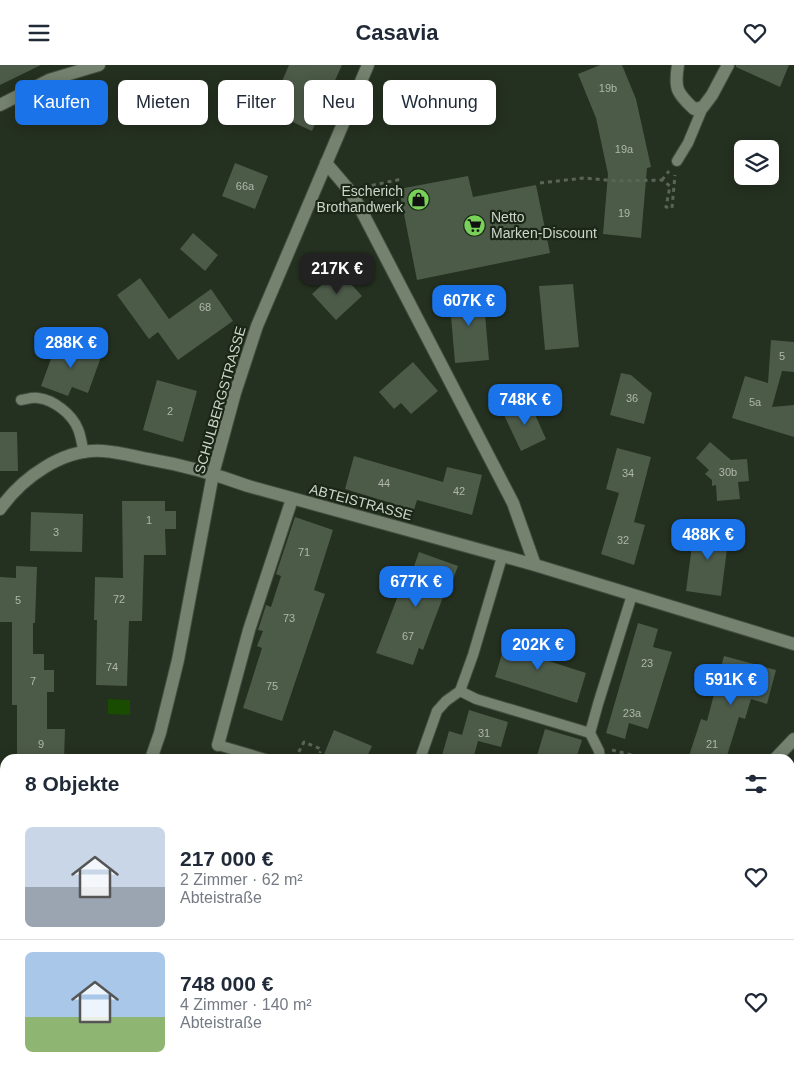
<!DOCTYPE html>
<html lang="de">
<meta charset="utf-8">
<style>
body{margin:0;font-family:Arial,sans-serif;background:#f6f6f7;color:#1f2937;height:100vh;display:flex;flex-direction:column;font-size:19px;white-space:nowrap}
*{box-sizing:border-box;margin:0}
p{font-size:16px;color:#747a83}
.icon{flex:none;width:28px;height:28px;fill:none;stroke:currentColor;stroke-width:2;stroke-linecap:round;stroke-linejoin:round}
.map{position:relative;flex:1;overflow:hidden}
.panel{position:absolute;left:0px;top:689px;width:795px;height:321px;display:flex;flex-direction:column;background:#fff;border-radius:15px 15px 0 0;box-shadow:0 2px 12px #0003}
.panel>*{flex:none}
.banner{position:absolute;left:15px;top:15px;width:500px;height:45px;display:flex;gap:10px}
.tools{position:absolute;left:734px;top:75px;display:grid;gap:10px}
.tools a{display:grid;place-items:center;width:45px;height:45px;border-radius:8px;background:#fff;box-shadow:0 2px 12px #0003;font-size:25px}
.price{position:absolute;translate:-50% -42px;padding:0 11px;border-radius:10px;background:#1a73e8;color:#fff;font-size:16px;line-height:32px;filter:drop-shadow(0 1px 2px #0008)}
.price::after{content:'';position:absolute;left:50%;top:30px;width:15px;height:11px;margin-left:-8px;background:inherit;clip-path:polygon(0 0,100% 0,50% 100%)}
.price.current{background:#222;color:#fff}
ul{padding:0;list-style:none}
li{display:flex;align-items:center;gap:15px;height:125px;padding:0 25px}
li+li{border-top:1px solid #e0e1e3}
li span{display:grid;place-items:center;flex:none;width:140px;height:100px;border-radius:8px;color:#555}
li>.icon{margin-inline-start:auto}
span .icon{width:60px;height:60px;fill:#fffc;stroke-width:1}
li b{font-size:21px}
h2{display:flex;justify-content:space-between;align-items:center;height:60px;padding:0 25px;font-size:21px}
.chip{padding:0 18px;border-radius:8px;background:#fff;box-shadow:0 2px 12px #0003;font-size:18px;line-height:45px}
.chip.current{background:#1a73e8;color:#fff}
header{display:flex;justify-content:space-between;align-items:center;height:65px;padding:0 25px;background:#fff;font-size:22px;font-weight:600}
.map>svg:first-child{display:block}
.green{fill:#244319}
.water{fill:#194c00}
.building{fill:#4c5a48}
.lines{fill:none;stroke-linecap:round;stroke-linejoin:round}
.lane-casing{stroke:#424d3f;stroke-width:12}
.street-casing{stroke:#424d3f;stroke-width:14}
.secondary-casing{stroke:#424d3f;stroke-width:14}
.path{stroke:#5a6557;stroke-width:3;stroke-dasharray:4 4;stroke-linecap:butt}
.lane{stroke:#74826f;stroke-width:10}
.street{stroke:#74826f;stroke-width:12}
.secondary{stroke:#74826f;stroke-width:12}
.labels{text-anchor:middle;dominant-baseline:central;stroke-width:4.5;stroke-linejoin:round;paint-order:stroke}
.number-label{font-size:11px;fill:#aeb7aa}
.poi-label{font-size:14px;fill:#ced6cb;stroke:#1a2616;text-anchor:end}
.street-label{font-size:14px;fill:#ced6cb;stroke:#1a2616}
</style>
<header><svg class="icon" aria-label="menu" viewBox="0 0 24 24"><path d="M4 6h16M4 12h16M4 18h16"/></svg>Casavia<svg class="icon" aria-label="heart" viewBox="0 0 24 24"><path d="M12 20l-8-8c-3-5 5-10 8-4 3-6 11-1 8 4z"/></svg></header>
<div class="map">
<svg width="794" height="1009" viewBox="0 0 794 1009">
<rect width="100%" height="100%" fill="#243020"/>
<path class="green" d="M413,1005H696V1009H407Z
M704,1005H789V1009H704Z"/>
<path class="water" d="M108,634L130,635V650L108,649Z"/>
<path class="building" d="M0,0H41L0,20Z
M289,0H342L312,66L269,46Z
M600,0H622L636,34L651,102L647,103L641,173L603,169L608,109L596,53L578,9Z
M736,0H789L780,22L736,2Z
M235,98L268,111L255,144L222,131Z
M468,111L473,132L536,120L550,188L417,215L399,124Z
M193,168L218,190L205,206L180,184Z
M338,205L362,231L336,255L312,229Z
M140,213L169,254L211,224L233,256L178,295L158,267L149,274L117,230Z
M573,219L579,282L545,285L539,221Z
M483,226L489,295L455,298L449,228Z
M58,275L101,292L88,328L72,322L68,331L41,321Z
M771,275L794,277V307L782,306L772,342L794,340V372L732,353L745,311L768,318Z
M413,297L438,326L411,349L401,338L394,344L379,327Z
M621,308L631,310L652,328L644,359L610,350Z
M157,315L197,326L183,377L143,365Z
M529,336L546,374L521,386L503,348Z
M0,367H17L18,406H0Z
M710,377L731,395L747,394L749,416L738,417L740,434L717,436L716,420L712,421V415L705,409L709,405L696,393Z
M617,383L651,392L634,457L645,460L634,500L601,489L619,428L606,424Z
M354,391L443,417L447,402L482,410L472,450L417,435L414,445L345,424Z
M122,436H165V446H176V464H165L166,490H144L142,556H129L127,621L96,620L97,555H94L95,512L123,513Z
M31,447L83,449L82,487L30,486Z
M295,452L333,465L314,525L325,529L282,656L243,643L262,583L257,581L263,566L258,565L266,540L271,542L281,511L276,509Z
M715,456L733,480L727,484L721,531L686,526L693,473Z
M419,487L458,501L452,517L449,516L423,585L419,583L413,600L376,588L409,502L413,504Z
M16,501L37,502L35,558H33V589H44V605H54V627H47V664H65L64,694H17V640H12V557H0V512L16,513Z
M638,558L658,564L653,582L672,587L648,664L629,658L625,674L606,668Z
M509,566L532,574L527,589L586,608L577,638L495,612Z
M724,591L776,605L767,639L751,634L745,654L739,652L726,694H688L701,654L707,656Z
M469,645L508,657L501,682L478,676L473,694H441L449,666L462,670Z
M545,664L582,675L576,694H536Z
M334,665L372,681L366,694H322Z"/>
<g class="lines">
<defs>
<path id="lane" d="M677,96L688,78L703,42
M21,335C27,334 33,332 38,333C54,335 72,349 78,364C81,371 82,380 84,388
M460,626L476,634L590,668L598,639L632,530
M590,668L599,686L600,694
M218,680L265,694
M420,694L437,646L446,636L460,626L473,590L502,492"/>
<path id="street" d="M678,0C674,24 677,28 694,44L703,42L712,30L728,0
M0,40L49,15L99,0
M326,98L349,125L359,141L513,438L535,500
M0,444C22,413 63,383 103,386C118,387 133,391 148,394C183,400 215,409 248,421L535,500L794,579
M218,680L249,565L292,434
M775,694L794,674
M790,774L794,778
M384,1009L390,1005"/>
<path id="secondary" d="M151,694L160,668L178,595L213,409L235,328L257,261L368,0
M0,930L5,925"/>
</defs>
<use href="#lane" class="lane-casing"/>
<use href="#street" class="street-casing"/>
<use href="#secondary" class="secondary-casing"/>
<path class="path" d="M662,115L669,106
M540,118L584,113L617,116L662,115L670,121L666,142L672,143L675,110
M364,122L402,114
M612,685L647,694
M295,694L304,677L321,684L320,688
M790,828L794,815
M790,917L794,919
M643,1009L648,1005"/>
<use href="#lane" class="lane"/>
<use href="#street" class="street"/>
<use href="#secondary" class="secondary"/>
</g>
<defs>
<symbol id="shop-disc" viewBox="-11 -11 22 22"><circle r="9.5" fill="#78d158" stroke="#1a2616"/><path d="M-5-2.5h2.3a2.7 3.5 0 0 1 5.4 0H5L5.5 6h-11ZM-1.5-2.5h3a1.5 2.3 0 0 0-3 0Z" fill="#111"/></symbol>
<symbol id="supermarket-disc" viewBox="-11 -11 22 22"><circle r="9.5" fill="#78d158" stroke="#1a2616"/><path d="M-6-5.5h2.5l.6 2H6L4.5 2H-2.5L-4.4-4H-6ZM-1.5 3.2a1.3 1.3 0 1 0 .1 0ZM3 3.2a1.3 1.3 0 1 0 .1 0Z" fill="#111"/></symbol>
</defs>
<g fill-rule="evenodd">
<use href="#shop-disc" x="406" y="122" width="25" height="25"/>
<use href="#supermarket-disc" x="462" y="148" width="25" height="25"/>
</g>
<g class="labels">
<g class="number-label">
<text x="608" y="23">19b</text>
<text x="624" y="84">19a</text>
<text x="245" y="121">66a</text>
<text x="624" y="148">19</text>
<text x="205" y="242">68</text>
<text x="782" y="291">5</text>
<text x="632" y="333">36</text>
<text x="755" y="337">5a</text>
<text x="170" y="346">2</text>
<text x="728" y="407">30b</text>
<text x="628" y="408">34</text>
<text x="384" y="418">44</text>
<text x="459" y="426">42</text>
<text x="149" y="455">1</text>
<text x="56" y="467">3</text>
<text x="623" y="475">32</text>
<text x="304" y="487">71</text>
<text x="119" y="534">72</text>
<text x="18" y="535">5</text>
<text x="289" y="553">73</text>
<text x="408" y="571">67</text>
<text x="647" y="598">23</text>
<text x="112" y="602">74</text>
<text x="33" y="616">7</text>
<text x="272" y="621">75</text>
<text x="632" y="648">23a</text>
<text x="484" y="668">31</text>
<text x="41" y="679">9</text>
<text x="712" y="679">21</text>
</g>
<g class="poi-label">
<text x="403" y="126">Escherich<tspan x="403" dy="16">Brothandwerk</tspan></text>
<text x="491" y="152" text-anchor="start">Netto<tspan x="491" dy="16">Marken-Discount</tspan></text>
</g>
<g class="street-label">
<text transform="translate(220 335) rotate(-74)">SCHULBERGSTRASSE</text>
<text transform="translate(361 437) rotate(15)">ABTEISTRASSE</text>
</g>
</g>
</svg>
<div class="tools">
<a><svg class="icon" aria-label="layers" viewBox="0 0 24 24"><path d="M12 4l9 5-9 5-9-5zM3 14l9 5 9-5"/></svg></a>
</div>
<b class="price current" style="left:337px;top:230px">217K €</b>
<b class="price" style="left:469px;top:262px">607K €</b>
<b class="price" style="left:71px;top:304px">288K €</b>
<b class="price" style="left:525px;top:361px">748K €</b>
<b class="price" style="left:708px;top:496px">488K €</b>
<b class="price" style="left:416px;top:543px">677K €</b>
<b class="price" style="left:538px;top:606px">202K €</b>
<b class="price" style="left:731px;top:641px">591K €</b>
<div class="banner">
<a class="chip current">Kaufen</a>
<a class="chip">Mieten</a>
<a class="chip">Filter</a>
<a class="chip">Neu</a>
<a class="chip">Wohnung</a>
</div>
<section class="panel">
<h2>8 Objekte<svg class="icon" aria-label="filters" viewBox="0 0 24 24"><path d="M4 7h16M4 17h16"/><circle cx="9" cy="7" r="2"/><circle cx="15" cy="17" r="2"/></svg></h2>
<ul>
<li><span style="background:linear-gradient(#c9d6e8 60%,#9aa5b1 0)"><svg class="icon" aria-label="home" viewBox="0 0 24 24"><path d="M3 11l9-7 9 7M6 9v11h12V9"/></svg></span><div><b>217 000 €</b><p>2 Zimmer · 62 m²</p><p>Abteistraße</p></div><svg class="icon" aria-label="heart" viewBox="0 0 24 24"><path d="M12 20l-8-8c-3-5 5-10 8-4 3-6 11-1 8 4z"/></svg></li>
<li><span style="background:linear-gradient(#a9c7e8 65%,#8fb573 0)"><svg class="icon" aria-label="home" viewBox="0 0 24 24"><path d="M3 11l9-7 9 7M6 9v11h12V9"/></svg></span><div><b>748 000 €</b><p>4 Zimmer · 140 m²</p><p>Abteistraße</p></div><svg class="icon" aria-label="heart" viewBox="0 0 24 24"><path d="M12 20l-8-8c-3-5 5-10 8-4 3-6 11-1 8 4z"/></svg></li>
</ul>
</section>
</div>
